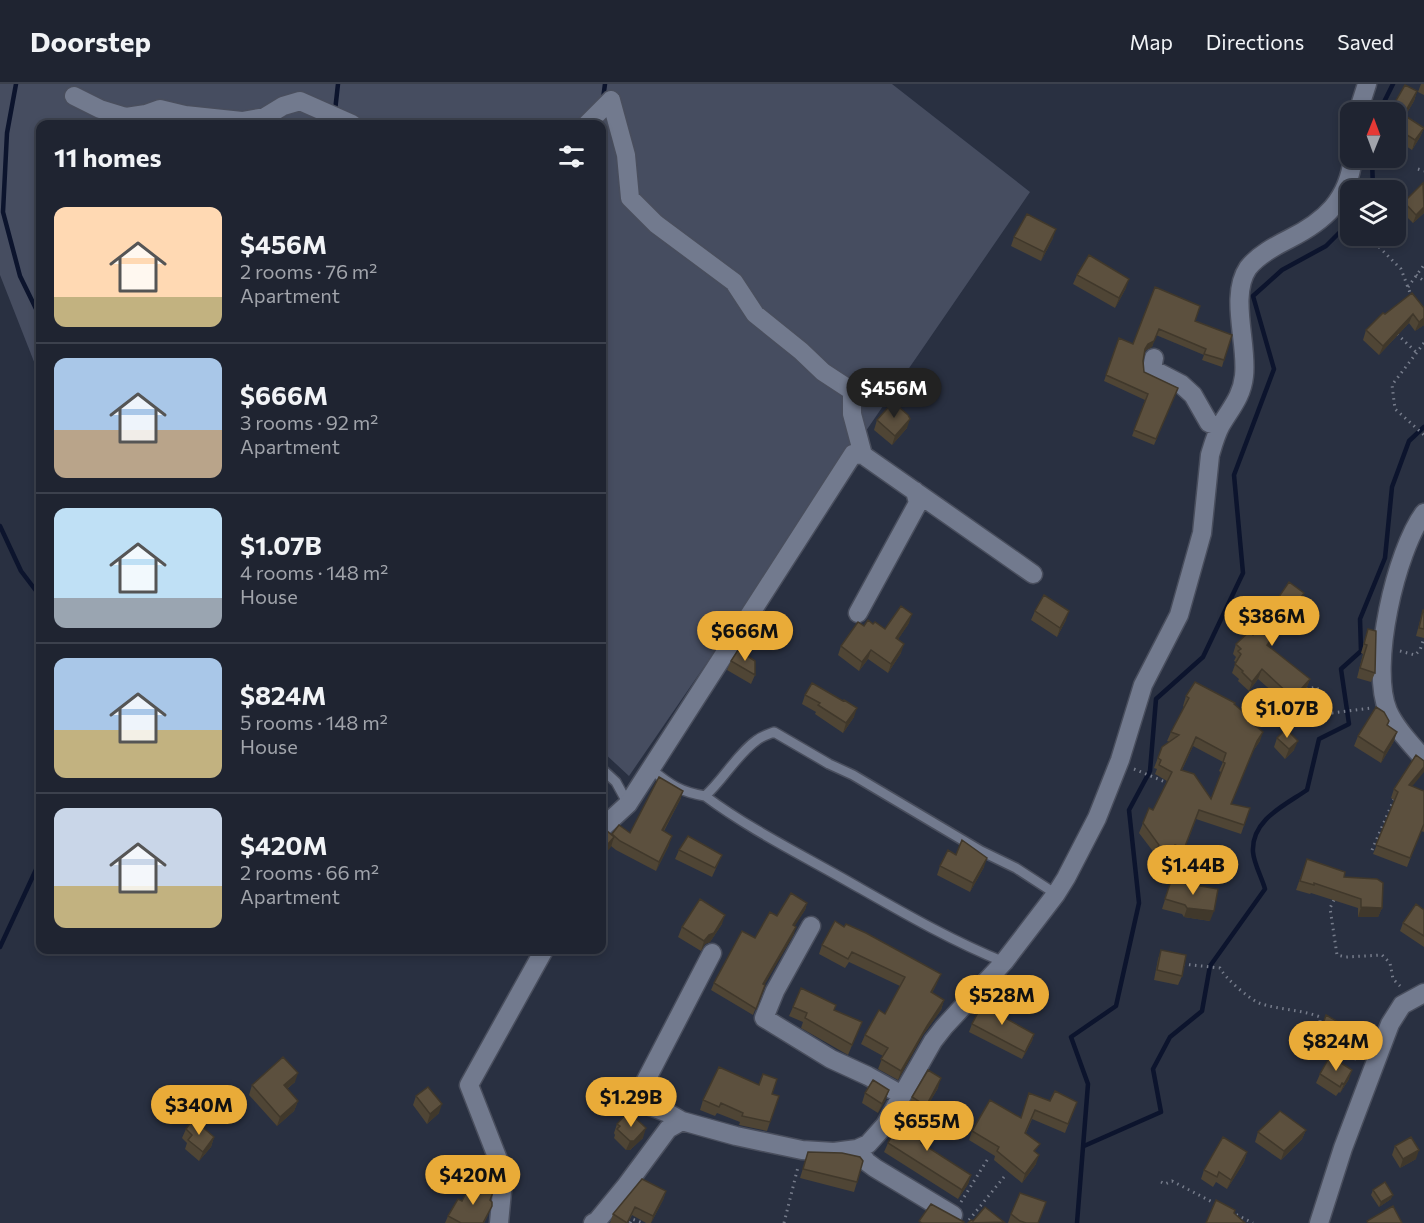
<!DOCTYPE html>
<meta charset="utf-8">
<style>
body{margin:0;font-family:Commissioner,sans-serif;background:#272c39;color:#f1f3f6;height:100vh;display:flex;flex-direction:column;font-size:22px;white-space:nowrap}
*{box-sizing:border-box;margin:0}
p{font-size:20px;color:#a1a4ab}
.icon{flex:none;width:33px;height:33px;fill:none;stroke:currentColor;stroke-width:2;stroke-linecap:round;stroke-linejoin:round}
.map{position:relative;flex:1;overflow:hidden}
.sheet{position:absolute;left:36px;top:36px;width:570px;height:834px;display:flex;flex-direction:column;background:#1f2431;border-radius:12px;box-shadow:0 3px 9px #0003,0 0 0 2px #3c414d}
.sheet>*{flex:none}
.needle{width:39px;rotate:1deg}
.controls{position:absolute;left:1340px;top:18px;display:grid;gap:12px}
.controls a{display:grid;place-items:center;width:66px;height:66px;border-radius:12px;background:#1f2431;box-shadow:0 3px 9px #0003,0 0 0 2px #3c414d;font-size:30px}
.price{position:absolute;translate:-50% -51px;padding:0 14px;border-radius:21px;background:#e9ab38;color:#111;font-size:20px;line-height:39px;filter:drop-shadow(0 2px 3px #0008)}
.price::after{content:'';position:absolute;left:50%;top:36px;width:18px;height:14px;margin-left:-9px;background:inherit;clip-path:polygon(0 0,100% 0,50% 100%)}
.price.selected{background:#222;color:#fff}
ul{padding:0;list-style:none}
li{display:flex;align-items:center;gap:18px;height:150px;padding:0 18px}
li+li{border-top:2px solid #3c414d}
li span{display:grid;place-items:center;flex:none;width:168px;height:120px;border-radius:12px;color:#555}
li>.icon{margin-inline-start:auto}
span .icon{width:72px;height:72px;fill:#fffc;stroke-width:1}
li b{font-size:26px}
h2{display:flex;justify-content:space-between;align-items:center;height:72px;padding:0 18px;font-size:26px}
header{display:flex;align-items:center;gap:36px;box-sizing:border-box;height:84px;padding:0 30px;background:#1f2431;border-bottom:2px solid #3c414d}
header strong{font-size:28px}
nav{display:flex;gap:33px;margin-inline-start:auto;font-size:21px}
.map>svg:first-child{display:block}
.green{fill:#464d60}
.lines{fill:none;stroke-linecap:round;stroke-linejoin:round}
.stream{stroke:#0c142d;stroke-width:4.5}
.service-casing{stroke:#494e5d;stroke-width:12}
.minor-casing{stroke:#494e5d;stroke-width:21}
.path{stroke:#767c8b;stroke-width:3;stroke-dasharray:1.5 4.5;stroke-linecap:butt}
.service{stroke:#727a8e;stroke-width:9}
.minor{stroke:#727a8e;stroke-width:18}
.wall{fill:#4f4535;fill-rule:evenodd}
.shaded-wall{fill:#40382b}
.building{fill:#5c503e;stroke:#40382b;stroke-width:1.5;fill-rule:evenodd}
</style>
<header>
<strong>Doorstep</strong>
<nav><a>Map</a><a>Directions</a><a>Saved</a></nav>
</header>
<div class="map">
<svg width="1424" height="1139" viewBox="0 0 1424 1139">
<rect width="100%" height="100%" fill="#293041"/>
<path class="green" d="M0,0H892L1030,108L629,692L602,667V40H40V293L0,191Z"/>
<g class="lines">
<path class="stream" d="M16,0L7,49L3,128L20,192L40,233
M603,15L605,0
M335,27L338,0
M1379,28L1393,0
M1372,74L1373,106
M0,442L21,487L40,512
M0,863L40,777
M1084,1062L1161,1028L1153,985L1170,953L1202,927L1210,882L1265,805C1262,794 1254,780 1253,768C1251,736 1285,721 1307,706L1319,655L1349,640L1341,585L1361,567L1360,535L1385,474L1392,403L1409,357L1424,343
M1077,1139L1088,1000L1071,953L1116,922L1139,819L1129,726L1150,687L1156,615L1203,573L1243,489L1234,391L1274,285L1253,212L1282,186L1326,162L1350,138"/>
<defs>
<path id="service" d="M602,685L616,698L628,720
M651,685C670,701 681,708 705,712C724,695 737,670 757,656C762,652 769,650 774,648L829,680L853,691L981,767L1016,784L1056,810
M705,712C748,744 796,768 842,794C895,824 947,855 1004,878"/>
<path id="minor" d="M74,12L100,25L126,33L146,30L160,25L185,31L242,37L265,33L283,22L300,17L352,40
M611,16L626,71L630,114L656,140L734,198L755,230L801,267L823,288L852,307V330L863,371
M1358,28L1367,0
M587,40L611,16
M1154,274L1152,285L1181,300L1193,311L1209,339L1220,342
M1424,429C1396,467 1369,582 1388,627C1396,645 1412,661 1424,675
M858,529L918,419L915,407
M602,744L628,720L853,370L863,371L1033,490
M811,842L775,907L764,934L831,975L868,992L902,1011
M682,1037L668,1029L642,1019V1004L712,869
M857,1065L867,1078L875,1084L953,1131
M499,1139L503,1097L501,1083L469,1001L544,866
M593,1139L597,1137L625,1103L668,1045L682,1037L736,1052L802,1066L834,1068L857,1065L868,1060L885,1041L933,957L944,943L1004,878L1056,810L1066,794L1097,734L1120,676L1143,601L1179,531L1202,449L1210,371C1213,361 1216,350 1221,341C1231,324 1242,312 1244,292C1248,260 1229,212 1248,184C1258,171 1275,162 1289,155C1325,137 1348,116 1353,74
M1319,1139L1343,1064L1390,940L1402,921L1424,909"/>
</defs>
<use href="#service" class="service-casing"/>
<use href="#minor" class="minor-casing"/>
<path class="path" d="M1418,85L1424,87
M1395,145L1407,133
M1375,152L1377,161L1401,185L1412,214
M1416,191L1424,197
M1408,203L1424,181
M1397,250L1417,269
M1424,259L1392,301L1395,325L1424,351
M1400,567L1415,571L1420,566L1424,554
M1306,605L1317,603L1322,619L1332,629L1372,624
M1134,685L1170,700
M1372,766L1395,713
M1334,816L1330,824L1337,871L1346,873L1382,871L1390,879L1393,895L1400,902
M1183,880L1220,884C1225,894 1248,914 1259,919C1278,926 1300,925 1320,933V942L1314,956L1336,969L1359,976
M1161,1098L1165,1100L1172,1097L1218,1121
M961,1118L989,1073
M1231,1128L1253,1139
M969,1136L1004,1093
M630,1139L632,1135L643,1139
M784,1139L798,1083"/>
<use href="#service" class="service"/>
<use href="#minor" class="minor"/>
</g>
<path class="wall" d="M1421,0H1424V11L1418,8Z
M1417,7L1414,17L1402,37L1395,33V28H1391L1394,20Z
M1424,44L1420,53L1412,66L1395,55L1399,46Z
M1424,100V129L1413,139L1401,127L1404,118Z
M1014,153L1053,154L1041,177L1011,162Z
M1077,191L1126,204L1115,224L1073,200Z
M1155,203L1195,237L1224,276L1222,283L1202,276L1204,271L1156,251L1152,263L1146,266L1145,268L1143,277L1144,288L1178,304L1154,361L1132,352L1145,316L1104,297L1119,254L1133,260Z
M1424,224V241L1415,247L1409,239L1379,271L1363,256L1366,246Z
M877,336L907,344L892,361L874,346Z
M1300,518L1269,563L1310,595L1306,605L1290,623L1258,595L1249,607L1238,597L1239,595L1232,589L1236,578L1234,577L1236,573L1233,570L1236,560L1253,551Z
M1423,526H1424V554L1416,552Z
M1035,527L1066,536L1057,553L1031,536Z
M909,539L898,555L901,569L888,589L868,575L859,587L838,571L841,562L864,542L873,540L885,545Z
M1368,545L1375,589L1371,598L1357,594L1363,570L1361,569Z
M731,577L755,591L751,600L727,586Z
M805,611L854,633L843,649L815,630L816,628L802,620Z
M1186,612L1235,621L1253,640L1260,657L1253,667L1231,720L1250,724L1241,750L1196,735L1181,774L1171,770L1167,780L1153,774L1155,770L1139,749L1149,724L1153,726L1167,697L1155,690L1157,685L1154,684L1162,663L1170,658L1167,657L1171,648L1184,623L1183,622ZM1193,662L1223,678L1219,687L1221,688L1211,715L1182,686Z
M1389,637L1388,641L1394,657L1381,679L1354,662L1358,652Z
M1277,654L1294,666L1285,675L1274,663Z
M1412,702L1424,707V748L1421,747L1407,783L1373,770L1395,717L1391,714L1394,705Z
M683,707L680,716L664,747L669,761L656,787L616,766L611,762L602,773V746L612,751L630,749Z
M679,766L722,771L712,793L675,775Z
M956,771L984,783L970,808L937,791L940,782Z
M1307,775L1344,793L1382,824L1378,833H1358V824L1311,809L1310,810L1296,806Z
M1171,797L1210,837L1184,833L1182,830L1162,825Z
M807,819L805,826L794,842V850L764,901H765L753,931L711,906L714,899L777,832Z
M1424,826V863L1400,847L1403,839Z
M835,837L937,899L932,909L944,916L941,926L923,951L898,996L878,985L883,972L861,960L865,951L885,930L900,902L849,878L845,884L819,870L822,861Z
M722,840L710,858L705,860L701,867L678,853L682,843Z
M1161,866L1182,892L1178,901L1154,896L1158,875Z
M793,923L834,926L858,947L848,971L801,944L803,938L789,932Z
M1008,927L1006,934L1034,950L1032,957L1022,975L969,948L972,940Z
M1326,931L1344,952L1336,966L1317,955Z
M1320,990L1349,995L1340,1009L1339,1008L1336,1012L1316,999Z
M295,998L287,1005L298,1017L294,1027L277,1042L249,1011L252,1001Z
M938,1004L922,1031L909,1022L912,1013Z
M865,1009L886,1015L878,1029L862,1019Z
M772,1010L779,1012L767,1047L739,1041L740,1038L717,1029L715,1032L700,1026L703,1016Z
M416,1012L439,1029L427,1040L413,1021Z
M1050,1017L1077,1018L1065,1049L1032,1035L1026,1049L1036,1069V1080L1022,1099L994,1076L995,1072L969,1056L972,1047L1020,1034Z
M617,1040L643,1054L630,1066H626L614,1054L615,1051L614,1049Z
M186,1045L214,1053L211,1063L199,1077L185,1065L187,1059L182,1054Z
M1306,1046L1302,1055L1281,1076L1255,1058L1258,1048Z
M901,1049H928L922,1060L971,1091L968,1100L958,1115L884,1068L888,1059Z
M1395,1062L1416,1075L1400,1084L1392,1071Z
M808,1068L857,1098L854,1108L800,1094Z
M1247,1068L1244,1078L1227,1105L1216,1098L1213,1103L1201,1095L1204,1086Z
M471,1106L493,1108L490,1116L488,1131L484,1139H445L448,1132Z
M1373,1106L1391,1115L1379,1123L1371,1111Z
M666,1107L663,1116L651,1139H646L632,1131L628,1139H610L613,1130Z
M1011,1130L1038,1139H1008Z"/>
<path class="shaded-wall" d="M1417,7L1414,17L1402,37L1405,28Z
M1424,44L1420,53L1412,66L1415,56Z
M1424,123V129L1413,139L1416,131Z
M1056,145L1053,154L1041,177L1044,168Z
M1129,195L1126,204L1115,224L1119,214Z
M1413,230L1409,239L1379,271L1383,262Z
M1424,234V241L1415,247L1419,238Z
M1154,257L1152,263L1146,266L1143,271L1148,260Z
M910,335L907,344L892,361L895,352Z
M1304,509L1300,518L1264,571L1267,561Z
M1069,527L1066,536L1057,553L1060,544Z
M912,530L909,539L893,563L896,554Z
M904,560L901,569L888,589L891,580Z
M871,566L868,575L859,587L862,578Z
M1262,585L1258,595L1249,607L1252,598Z
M1310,595L1306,605L1290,623L1293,614Z
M857,624L854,633L843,649L846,639Z
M1263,648L1260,657L1253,667L1257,657Z
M1397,648L1394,657L1381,679L1384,669Z
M1196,653L1193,662L1177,695L1181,686Z
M1298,657L1294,666L1285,675L1289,665Z
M1424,683V688L1406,710L1409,701Z
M606,701L602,713V706Z
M683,707L680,716L659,755L662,746Z
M672,752L669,761L656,787L659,778Z
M614,753L611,763L602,773V767Z
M987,774L984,783L970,808L973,799Z
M807,819L805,826L791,848L793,841Z
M1361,823L1382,824L1378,833H1358Z
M1187,824L1214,827L1210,837L1184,833Z
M725,831L722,840L710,858L705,860L701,867L704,857Z
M796,843L794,850L761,907L763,900Z
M941,890L937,899L928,917L931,908Z
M944,916L941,926L923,951L898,996L901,987L927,942Z
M1347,943L1344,952L1336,966L1340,957Z
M1034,950L1032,957L1022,975L1025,968Z
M1352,986L1349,995L1340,1009L1344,1000Z
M298,989L295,998L280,1010L284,1001Z
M941,994L938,1004L922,1031L926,1022Z
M889,1006L886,1015L878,1029L882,1020Z
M298,1017L294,1027L277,1042L280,1033Z
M442,1020L439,1029L427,1040L430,1030Z
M932,1040L928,1049L917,1068L921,1059Z
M646,1044L643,1054L630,1066H626L630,1057Z
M1306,1046L1302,1055L1281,1076L1284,1067Z
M214,1053L211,1063L199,1077L203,1068Z
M1419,1066L1416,1075L1400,1084L1403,1075Z
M1247,1068L1244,1078L1227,1105L1231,1096Z
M1039,1071L1036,1080L1022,1099L1025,1090Z
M971,1091L968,1100L958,1115L962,1106Z
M666,1107L663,1116L651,1139L653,1132Z
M1393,1111L1391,1115L1379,1123L1381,1118Z"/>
<path class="building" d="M1405,1L1417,7L1405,28L1394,20Z
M1407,33L1424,44L1415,56L1399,46Z
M1423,99L1424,123L1416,131L1404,118Z
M1027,130L1056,145L1044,168L1014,153Z
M1089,171L1129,195L1119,214L1077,191Z
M1155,203L1200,222L1195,237L1232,251L1224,276L1204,270L1206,265L1159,245L1154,257L1148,260L1145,265L1143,277L1144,288L1178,304L1156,355L1134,346L1148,310L1106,291L1119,254L1133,260Z
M1412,209L1424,224V234L1419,238L1413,230L1383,262L1366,246L1383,229L1385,230Z
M893,318L908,331L910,335L895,352L877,336Z
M1289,498L1304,509L1267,561L1310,595L1293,614L1262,585L1252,598L1242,588L1243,587L1235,580L1241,570L1238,567L1241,565L1236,560L1250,547L1253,551Z
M1044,511L1069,527L1060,544L1035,527Z
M901,522L912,530L896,554L904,560L891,580L871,566L862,578L841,562L858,538L864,542L868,536L873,540L875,538L885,545Z
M1423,526H1424V545L1419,544Z
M1368,545L1376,547L1375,589L1360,584L1367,561L1364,560Z
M738,566L755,577V591L731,577Z
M1195,598L1235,619L1234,620L1254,637L1252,639L1263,648L1257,657L1231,720L1250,724L1244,741L1199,726L1184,765L1175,761L1170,771L1157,765L1159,761L1143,739L1149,724L1153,726L1172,688L1159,681L1161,676L1158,674L1162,663L1179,651L1171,648L1189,614L1186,612ZM1196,653L1226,669L1223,678L1225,679L1211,715L1194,690L1181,686Z
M812,599L843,617L844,616L857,624L846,639L818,621L820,619L805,611Z
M1376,623L1384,628L1389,637L1387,641L1397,648L1384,669L1358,652Z
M1286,645L1298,657L1289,665L1277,654Z
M1416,671L1424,677V683L1409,701L1424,707V740L1410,774L1376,761L1398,708L1394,705Z
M659,693L683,707L662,746L672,752L659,778L620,757L612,750L619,741L630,749Z
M602,697L606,701L602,706Z
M602,745L606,746L614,753L602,767Z
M688,752L722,771L715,784L679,766Z
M962,756L987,774L973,799L940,782L948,766L956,771Z
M1307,775L1345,788L1344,793L1377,795L1383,799L1382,824L1361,823V815L1314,799V801L1300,797Z
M1171,797L1218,805L1214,827L1187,824L1185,821L1165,815Z
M791,809L807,819L793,841L796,843L763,900L765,901L756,925L714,899L742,847L755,854L770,828L777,832Z
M700,815L725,831L714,849L709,851L704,857L682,843Z
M1416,820L1424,826V852L1403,839Z
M835,837L844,843L846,840L866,849L941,890L931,908L944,916L927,942L901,987L881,975L888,964L865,951L879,926L885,930L905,893L852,868L848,875L822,861Z
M1161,866L1186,871L1182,892L1157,886Z
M801,904L836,921L834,926L862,938L852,961L805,934L807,929L793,923Z
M985,915L1008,927L1005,934L1034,950L1025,968L972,940Z
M1326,931L1347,943L1340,957L1321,946Z
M1330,972L1352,986L1344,1000L1342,999L1340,1003L1320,990Z
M283,973L298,989L284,1001L298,1017L280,1033L252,1001Z
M719,983L759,1001L763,990L777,995L772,1010L779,1012L770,1038L742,1032L743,1029L721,1019L719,1023L703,1016Z
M928,986L941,994L926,1022L912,1013Z
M873,996L889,1006L882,1020L865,1009Z
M428,1003L442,1020L430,1030L416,1012Z
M1055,1007L1077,1018L1068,1040L1035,1026L1025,1049L1040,1060L1034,1067L1039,1071L1025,1090L997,1067L999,1063L972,1047L990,1016L1021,1034L1029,1009L1050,1017Z
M1280,1027L1306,1046L1284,1067L1258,1048Z
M913,1029L932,1040L921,1059L971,1091L962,1106L888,1059L895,1046L901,1049Z
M626,1030L628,1032L631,1030L646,1044L634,1057H630L617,1045L620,1042L617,1040Z
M193,1035L214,1053L203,1068L188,1056L192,1051L186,1045Z
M1223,1053L1247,1068L1231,1096L1219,1088L1217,1093L1204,1086Z
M1411,1053L1419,1066L1403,1075L1395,1062Z
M808,1068L842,1069L860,1073L863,1077L857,1098L803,1085Z
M642,1095L666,1107L653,1132L635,1123L627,1139L613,1130Z
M476,1098L493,1108L490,1116L492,1118V1122L483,1139H461L448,1132L458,1115L462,1117L468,1105L471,1106Z
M1385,1098L1393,1111L1381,1118L1373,1106Z
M1020,1109L1046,1118L1038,1139H1026L1020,1137L1011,1130Z
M1216,1116L1235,1126L1234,1129L1245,1139H1206Z
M931,1120L964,1138L963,1139H922L919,1137Z
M1393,1122L1402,1139H1368L1367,1137Z
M985,1123L1004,1138L968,1139L971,1136L973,1137Z"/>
</svg>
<div class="controls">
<a><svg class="needle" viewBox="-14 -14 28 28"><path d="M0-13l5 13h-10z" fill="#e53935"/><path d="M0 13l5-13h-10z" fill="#a1a4ab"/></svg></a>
<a><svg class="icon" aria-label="layers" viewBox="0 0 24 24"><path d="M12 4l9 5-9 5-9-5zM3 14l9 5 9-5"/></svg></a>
</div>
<b class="price selected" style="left:894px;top:335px">$456M</b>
<b class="price" style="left:1272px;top:563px">$386M</b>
<b class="price" style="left:745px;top:578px">$666M</b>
<b class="price" style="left:1287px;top:655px">$1.07B</b>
<b class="price" style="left:1193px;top:812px">$1.44B</b>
<b class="price" style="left:1002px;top:942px">$528M</b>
<b class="price" style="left:1336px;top:988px">$824M</b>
<b class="price" style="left:631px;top:1044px">$1.29B</b>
<b class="price" style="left:199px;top:1052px">$340M</b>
<b class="price" style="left:927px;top:1068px">$655M</b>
<b class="price" style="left:473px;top:1122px">$420M</b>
<section class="sheet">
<h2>11 homes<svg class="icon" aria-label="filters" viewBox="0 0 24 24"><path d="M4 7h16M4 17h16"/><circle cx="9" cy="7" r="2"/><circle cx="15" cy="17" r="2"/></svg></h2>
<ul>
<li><span style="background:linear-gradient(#ffd9b3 75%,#c2b280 0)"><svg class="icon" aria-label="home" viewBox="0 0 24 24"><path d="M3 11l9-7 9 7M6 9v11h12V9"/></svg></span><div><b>$456M</b><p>2 rooms · 76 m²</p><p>Apartment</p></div></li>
<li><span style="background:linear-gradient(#a9c7e8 60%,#b9a48a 0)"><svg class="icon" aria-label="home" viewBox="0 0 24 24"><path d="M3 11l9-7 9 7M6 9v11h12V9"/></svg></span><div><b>$666M</b><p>3 rooms · 92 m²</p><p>Apartment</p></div></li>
<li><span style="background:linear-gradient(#bfe0f5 75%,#9aa5b1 0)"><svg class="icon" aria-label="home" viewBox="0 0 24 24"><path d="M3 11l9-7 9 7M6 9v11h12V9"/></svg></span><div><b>$1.07B</b><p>4 rooms · 148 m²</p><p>House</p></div></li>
<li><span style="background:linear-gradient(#a9c7e8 60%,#c2b280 0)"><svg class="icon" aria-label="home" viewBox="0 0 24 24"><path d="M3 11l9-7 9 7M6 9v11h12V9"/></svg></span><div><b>$824M</b><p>5 rooms · 148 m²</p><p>House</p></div></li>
<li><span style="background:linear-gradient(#c9d6e8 65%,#c2b280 0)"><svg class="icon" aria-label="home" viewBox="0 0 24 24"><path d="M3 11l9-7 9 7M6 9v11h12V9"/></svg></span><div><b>$420M</b><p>2 rooms · 66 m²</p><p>Apartment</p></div></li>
</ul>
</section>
</div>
